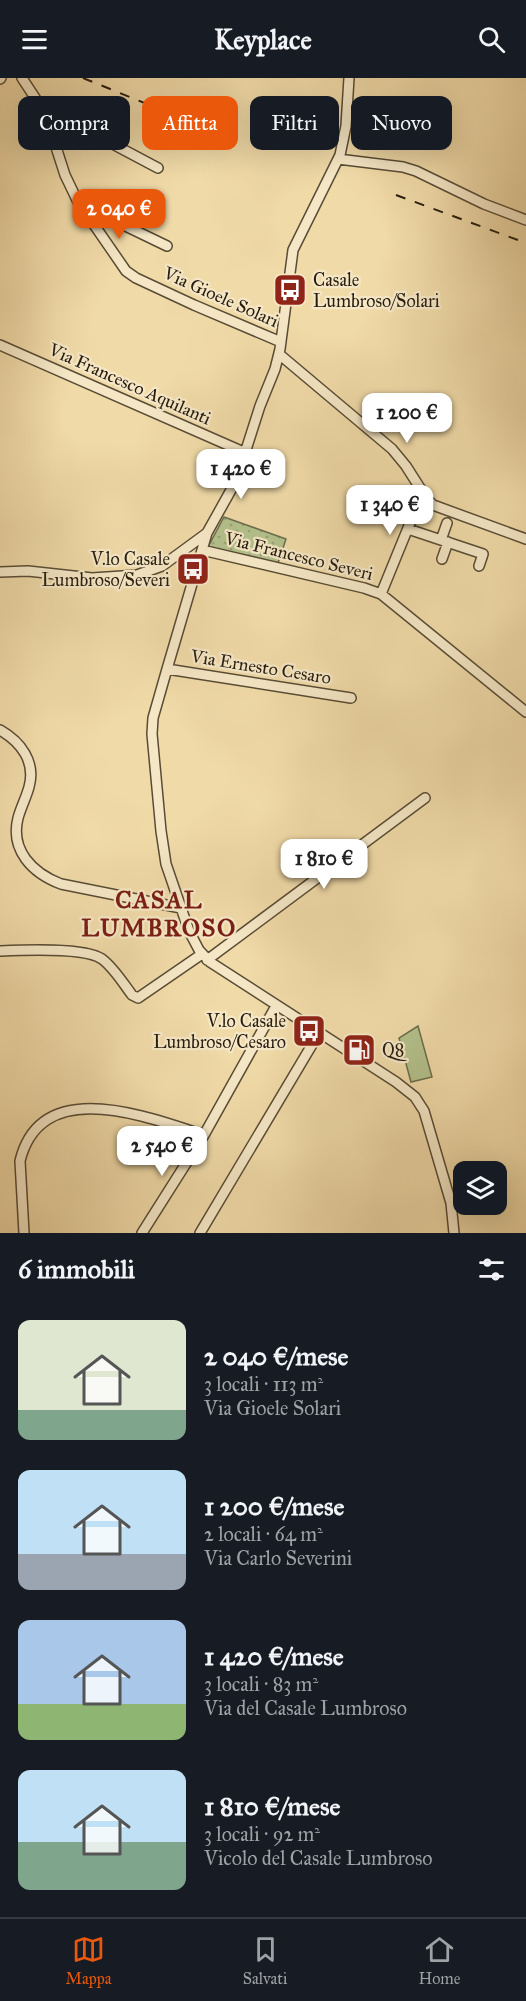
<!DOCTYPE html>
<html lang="it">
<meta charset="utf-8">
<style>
body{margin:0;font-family:"IM FELL Great Primer",serif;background:#242831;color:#f1f3f6;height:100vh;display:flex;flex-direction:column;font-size:22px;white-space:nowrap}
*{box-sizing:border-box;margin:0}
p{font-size:20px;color:#9ea1a6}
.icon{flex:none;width:33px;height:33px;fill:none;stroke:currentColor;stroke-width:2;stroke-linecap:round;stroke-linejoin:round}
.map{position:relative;height:1155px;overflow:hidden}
.sheet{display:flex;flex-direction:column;background:#171b24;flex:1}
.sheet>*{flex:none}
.top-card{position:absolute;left:18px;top:18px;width:490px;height:54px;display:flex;gap:12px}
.fabs{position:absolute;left:453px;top:1083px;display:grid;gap:12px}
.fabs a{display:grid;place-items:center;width:54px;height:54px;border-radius:12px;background:#171b24;box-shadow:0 6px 24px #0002;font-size:30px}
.price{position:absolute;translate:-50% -51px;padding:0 14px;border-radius:12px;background:#fff;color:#222;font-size:20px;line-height:39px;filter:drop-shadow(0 2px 3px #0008)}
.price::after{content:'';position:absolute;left:50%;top:36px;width:18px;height:14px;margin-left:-9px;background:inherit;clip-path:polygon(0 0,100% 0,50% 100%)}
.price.on{background:#ea580c;color:#fff}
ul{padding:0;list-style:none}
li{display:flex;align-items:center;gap:18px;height:150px;padding:0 18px}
li span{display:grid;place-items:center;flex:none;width:168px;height:120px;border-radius:12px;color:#555}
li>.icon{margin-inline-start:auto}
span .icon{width:72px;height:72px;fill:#fffc;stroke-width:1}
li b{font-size:26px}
h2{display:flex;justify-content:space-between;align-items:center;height:72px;padding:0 18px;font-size:26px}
.tag{padding:0 21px;border-radius:12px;background:#171b24;box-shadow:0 6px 24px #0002;font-size:21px;line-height:54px}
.tag.on{background:#ea580c;color:#fff}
header{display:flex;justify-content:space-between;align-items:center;height:78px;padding:0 18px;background:#171b24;font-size:27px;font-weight:700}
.menu{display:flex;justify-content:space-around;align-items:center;height:84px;border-top:2px solid #363941;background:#171b24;font-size:16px;color:#9ea1a6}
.menu a{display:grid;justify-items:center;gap:3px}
.menu .on{color:#ea580c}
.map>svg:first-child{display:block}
.green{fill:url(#green-dots);stroke:#6c6e4e;stroke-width:1.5}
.pitch{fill:#b3c18c;stroke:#6c6e4e;stroke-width:1.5}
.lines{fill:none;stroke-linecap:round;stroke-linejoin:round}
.minor-casing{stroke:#584c35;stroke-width:12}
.minor{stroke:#f5e7c6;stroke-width:9}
.rail{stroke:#251c0f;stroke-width:2;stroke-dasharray:10 10;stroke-linecap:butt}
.labels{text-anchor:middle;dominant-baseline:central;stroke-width:4.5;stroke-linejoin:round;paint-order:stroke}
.poi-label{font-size:18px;fill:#251c0f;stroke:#f5e7c6;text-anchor:start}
.street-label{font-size:18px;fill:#251c0f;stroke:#f5e7c6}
.district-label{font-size:24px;font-weight:bold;letter-spacing:1.5px;fill:#7a1f14;stroke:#f5e7c6}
</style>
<header><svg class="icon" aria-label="menu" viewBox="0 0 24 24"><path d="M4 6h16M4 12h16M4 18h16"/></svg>Keyplace<svg class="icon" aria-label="search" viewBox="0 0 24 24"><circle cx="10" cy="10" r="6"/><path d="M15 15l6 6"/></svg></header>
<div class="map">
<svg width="526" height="1155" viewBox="0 0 526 1155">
<defs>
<pattern id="green-dots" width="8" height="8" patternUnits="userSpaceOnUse" patternTransform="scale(1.5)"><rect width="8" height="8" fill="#b3c18c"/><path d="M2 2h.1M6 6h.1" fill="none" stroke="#9aa578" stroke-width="1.8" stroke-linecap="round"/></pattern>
</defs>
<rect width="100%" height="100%" fill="#f0daa8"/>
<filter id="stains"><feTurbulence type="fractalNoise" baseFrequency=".00333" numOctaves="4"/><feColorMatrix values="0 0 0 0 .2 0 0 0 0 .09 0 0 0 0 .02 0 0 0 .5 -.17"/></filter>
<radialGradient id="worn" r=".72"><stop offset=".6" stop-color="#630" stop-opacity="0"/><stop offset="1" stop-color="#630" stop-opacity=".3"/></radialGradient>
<path class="green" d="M224,439L286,461L278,485L208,469Z"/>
<path class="pitch" d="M418,948L432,999L411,1004L399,960Z"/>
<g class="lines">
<defs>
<path id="minor" d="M22,0L45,35L65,97L77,122L126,193L136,200L194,227L281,264
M0,1L1,0
M41,28L158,90
M338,81L403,89L416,93L484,126L526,142
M80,126L167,168
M0,267L246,375
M279,276L392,371L406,388L427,421L433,427L526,461
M408,451L483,476L479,488
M207,455L167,591L153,640L152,656L161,753L166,786L189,853L199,872L210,884L396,1004L415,1019L424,1033L451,1125L454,1155
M441,462L447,445
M202,472L364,510L381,516L526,634
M442,481L448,464
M0,494L28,493L92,500L137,497L162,488L207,455L236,403L260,328L275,291L280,271L293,172L340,77L346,48L349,0
M381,516L419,423L425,419
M167,591L351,620
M0,652C21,664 36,684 29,709C26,720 21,729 18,740C10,772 32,795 61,806L181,830
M0,873C22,872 85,869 102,881C114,890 123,905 132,917L138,920L202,876
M207,882L425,720
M24,1155L20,1083C41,997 147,1039 204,1057
M142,1155L204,1057L276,928
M200,1155L319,955"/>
</defs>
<use href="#minor" class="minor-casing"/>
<use href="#minor" class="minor"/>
<path class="rail" d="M83,0L147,26
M396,117L526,165"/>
</g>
<defs>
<symbol id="bus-square" viewBox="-11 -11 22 22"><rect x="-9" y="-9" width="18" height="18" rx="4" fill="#8f2418" stroke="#f5e7c6"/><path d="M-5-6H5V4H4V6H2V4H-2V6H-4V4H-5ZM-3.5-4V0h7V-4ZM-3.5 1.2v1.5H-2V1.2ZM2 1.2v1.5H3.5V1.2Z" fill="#fff"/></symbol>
<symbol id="fuel-square" viewBox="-11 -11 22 22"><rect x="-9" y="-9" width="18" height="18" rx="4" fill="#8f2418" stroke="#f5e7c6"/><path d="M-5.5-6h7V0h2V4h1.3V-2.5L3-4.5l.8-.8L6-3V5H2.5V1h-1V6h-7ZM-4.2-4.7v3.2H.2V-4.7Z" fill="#fff"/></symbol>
</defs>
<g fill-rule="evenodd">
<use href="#bus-square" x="271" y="193" width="38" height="38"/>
<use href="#bus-square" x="174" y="472" width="38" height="38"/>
<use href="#bus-square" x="290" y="934" width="38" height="38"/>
<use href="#fuel-square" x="340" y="953" width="38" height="38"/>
</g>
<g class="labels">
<g class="poi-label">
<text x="313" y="202">Casale<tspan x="313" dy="21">Lumbroso/Solari</tspan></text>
<text x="170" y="481" text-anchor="end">V.lo Casale<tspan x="170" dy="21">Lumbroso/Severi</tspan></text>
<text x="286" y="943" text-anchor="end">V.lo Casale<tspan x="286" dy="21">Lumbroso/Cesaro</tspan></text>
<text x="382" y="972">Q8</text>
</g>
<g class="street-label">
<text transform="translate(221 219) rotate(24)">Via Gioele Solari</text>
<text transform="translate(130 306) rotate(24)">Via Francesco Aquilanti</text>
<text transform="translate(299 478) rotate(14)">Via Francesco Severi</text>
<text transform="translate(261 589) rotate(9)">Via Ernesto Cesaro</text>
</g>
<g class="district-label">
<text x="159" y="822">CASAL<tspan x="159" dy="28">LUMBROSO</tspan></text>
</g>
</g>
<rect width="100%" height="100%" filter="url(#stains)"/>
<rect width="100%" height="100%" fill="url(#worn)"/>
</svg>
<div class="fabs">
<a><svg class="icon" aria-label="layers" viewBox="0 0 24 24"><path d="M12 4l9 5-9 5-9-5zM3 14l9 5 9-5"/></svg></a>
</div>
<b class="price on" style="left:119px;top:162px">2 040 €</b>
<b class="price" style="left:407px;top:366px">1 200 €</b>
<b class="price" style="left:241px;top:422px">1 420 €</b>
<b class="price" style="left:390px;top:458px">1 340 €</b>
<b class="price" style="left:324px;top:812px">1 810 €</b>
<b class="price" style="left:162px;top:1099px">2 540 €</b>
<div class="top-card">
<a class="tag">Compra</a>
<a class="tag on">Affitta</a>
<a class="tag">Filtri</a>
<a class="tag">Nuovo</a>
</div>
</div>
<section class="sheet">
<h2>6 immobili<svg class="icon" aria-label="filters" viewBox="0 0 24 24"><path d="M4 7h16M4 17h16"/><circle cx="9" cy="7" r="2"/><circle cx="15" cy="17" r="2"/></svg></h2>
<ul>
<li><span style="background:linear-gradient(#dfe7d0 75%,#7fa58c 0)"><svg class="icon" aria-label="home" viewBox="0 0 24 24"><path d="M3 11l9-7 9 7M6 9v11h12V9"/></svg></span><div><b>2 040 €/mese</b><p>3 locali · 113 m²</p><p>Via Gioele Solari</p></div></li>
<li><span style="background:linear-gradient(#bfe0f5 70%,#9aa5b1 0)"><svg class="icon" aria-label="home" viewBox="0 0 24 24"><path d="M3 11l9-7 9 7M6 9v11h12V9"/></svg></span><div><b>1 200 €/mese</b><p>2 locali · 64 m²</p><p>Via Carlo Severini</p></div></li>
<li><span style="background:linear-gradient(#a9c7e8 70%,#8fb573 0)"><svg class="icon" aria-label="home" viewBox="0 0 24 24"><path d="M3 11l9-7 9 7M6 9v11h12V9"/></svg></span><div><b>1 420 €/mese</b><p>3 locali · 83 m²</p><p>Via del Casale Lumbroso</p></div></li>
<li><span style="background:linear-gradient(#bfe0f5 60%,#7fa58c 0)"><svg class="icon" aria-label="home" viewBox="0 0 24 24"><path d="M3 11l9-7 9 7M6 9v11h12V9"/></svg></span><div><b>1 810 €/mese</b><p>3 locali · 92 m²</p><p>Vicolo del Casale Lumbroso</p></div></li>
</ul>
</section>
<nav class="menu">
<a class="on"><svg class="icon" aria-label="map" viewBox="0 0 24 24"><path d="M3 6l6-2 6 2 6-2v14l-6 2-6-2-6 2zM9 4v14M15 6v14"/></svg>Mappa</a>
<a><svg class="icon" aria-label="saved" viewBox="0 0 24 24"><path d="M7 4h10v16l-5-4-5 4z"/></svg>Salvati</a>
<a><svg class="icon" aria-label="home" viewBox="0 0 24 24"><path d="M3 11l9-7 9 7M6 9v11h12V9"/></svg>Home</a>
</nav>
